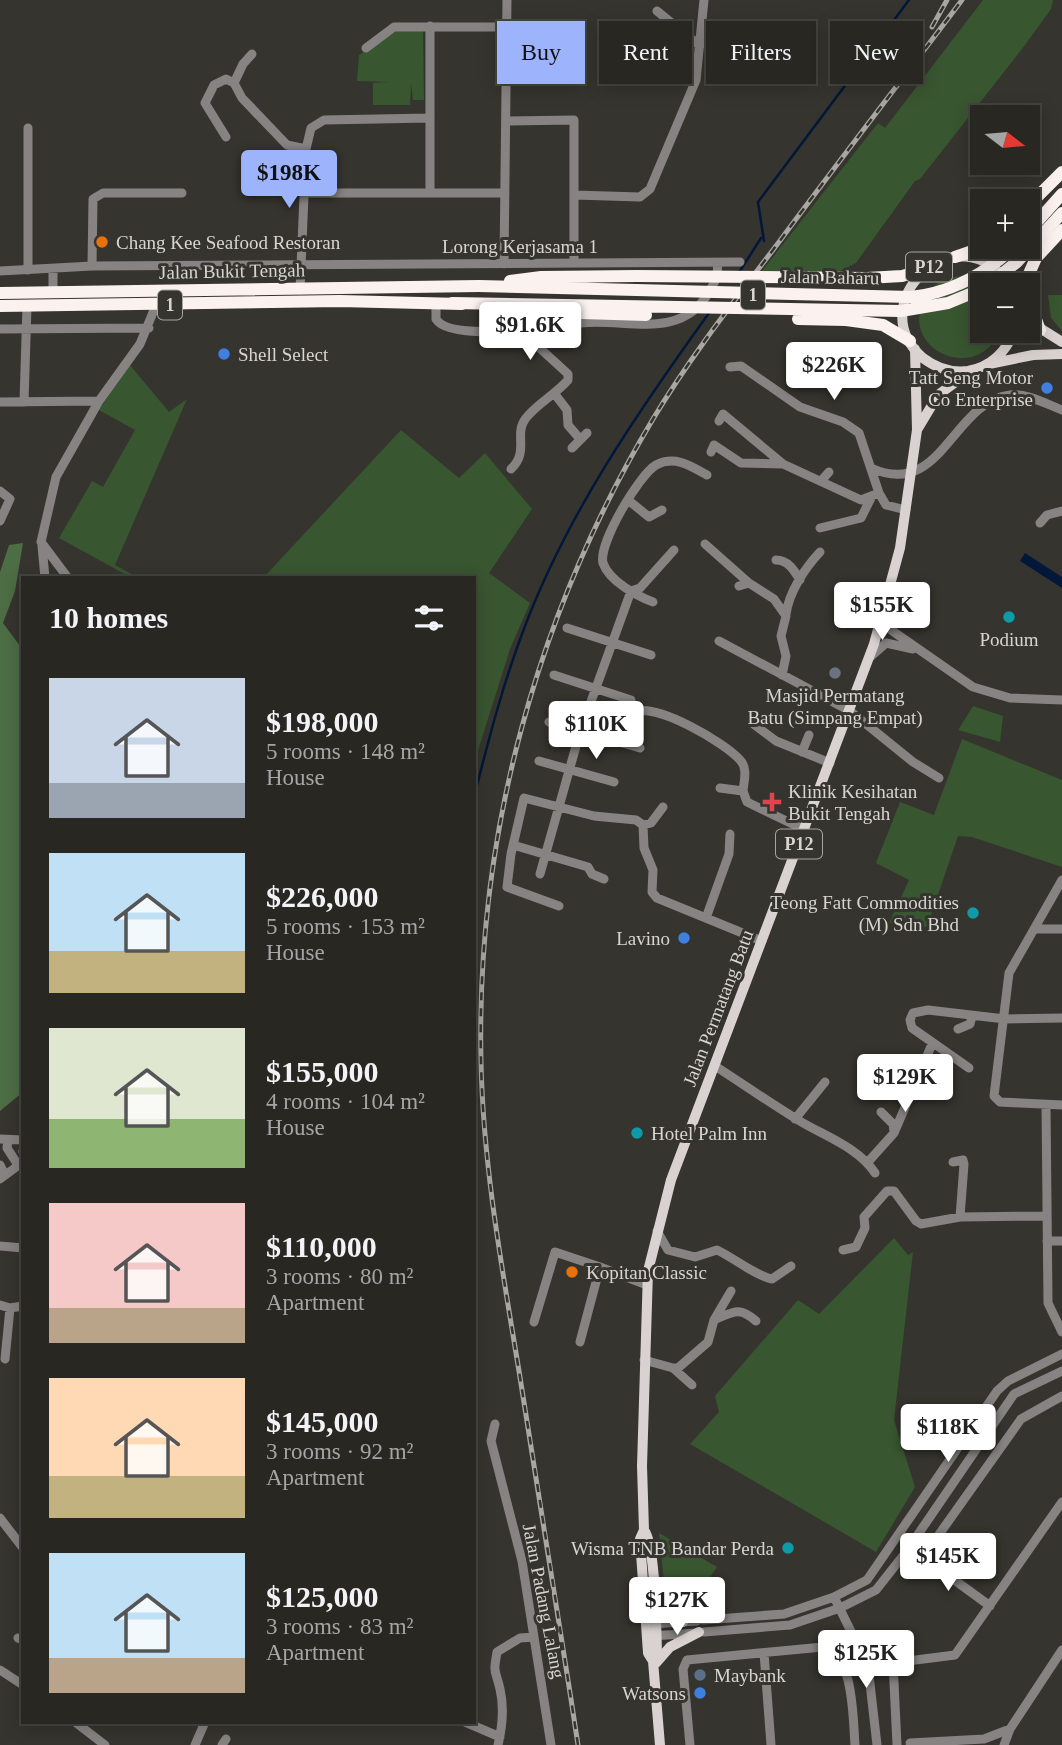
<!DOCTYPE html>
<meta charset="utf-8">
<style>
body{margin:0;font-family:"Times New Roman",serif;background:#302f2a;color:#f1f3f6;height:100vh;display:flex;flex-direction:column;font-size:26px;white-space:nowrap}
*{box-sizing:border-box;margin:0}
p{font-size:23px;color:#a5a5a5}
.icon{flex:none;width:38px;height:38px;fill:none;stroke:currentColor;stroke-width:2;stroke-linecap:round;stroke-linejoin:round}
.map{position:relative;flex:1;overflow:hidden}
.details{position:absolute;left:21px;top:576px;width:455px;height:1148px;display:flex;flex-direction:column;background:#282722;border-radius:0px;box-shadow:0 4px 18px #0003,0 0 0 2px #444440}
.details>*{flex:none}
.banner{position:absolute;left:497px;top:21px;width:458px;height:63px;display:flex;gap:14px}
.needle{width:46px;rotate:106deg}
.buttons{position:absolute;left:970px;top:105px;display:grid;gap:14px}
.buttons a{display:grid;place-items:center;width:70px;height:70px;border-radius:0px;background:#282722;box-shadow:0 4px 18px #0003,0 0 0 2px #444440;font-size:35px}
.price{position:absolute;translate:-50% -60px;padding:0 16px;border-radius:7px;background:#fff;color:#222;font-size:23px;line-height:46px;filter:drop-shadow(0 2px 4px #0008)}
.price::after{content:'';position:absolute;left:50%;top:42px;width:21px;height:16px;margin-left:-10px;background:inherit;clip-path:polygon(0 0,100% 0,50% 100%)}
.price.active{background:#9db4fd;color:#111}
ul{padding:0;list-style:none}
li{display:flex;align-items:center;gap:21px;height:175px;padding:0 28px}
li span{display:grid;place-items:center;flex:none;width:196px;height:140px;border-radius:0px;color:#555}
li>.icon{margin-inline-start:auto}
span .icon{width:84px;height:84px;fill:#fffc;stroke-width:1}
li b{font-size:30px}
h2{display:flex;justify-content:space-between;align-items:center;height:84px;padding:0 28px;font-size:30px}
.pill{padding:0 24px;border-radius:0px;background:#282722;box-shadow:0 4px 18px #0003,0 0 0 2px #444440;font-size:24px;line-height:63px}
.pill.active{background:#9db4fd;color:#111}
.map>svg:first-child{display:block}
.green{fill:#385630}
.forest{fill:#4d6d45}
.water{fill:#02183a}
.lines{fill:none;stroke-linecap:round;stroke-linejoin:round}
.stream{stroke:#02183a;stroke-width:2.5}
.minor{stroke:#878383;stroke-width:9}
.major{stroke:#dad2d1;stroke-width:10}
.highway{stroke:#fbf2f0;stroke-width:12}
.rail-casing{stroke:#a9a7a3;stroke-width:5}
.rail{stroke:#36342e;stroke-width:2.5;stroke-dasharray:8;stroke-linecap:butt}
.highway-bridge{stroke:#fbf2f0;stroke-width:12}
.food-dot{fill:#e8710a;stroke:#36342e;stroke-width:2.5}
.shop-dot{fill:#3f7fe0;stroke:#36342e;stroke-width:2.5}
.culture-dot{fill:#0f9aa8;stroke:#36342e;stroke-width:2.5}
.worship-dot{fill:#6b7280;stroke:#36342e;stroke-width:2.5}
.health-dot{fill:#e0444e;stroke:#36342e;stroke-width:2.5}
.service-dot{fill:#5c6f8a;stroke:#36342e;stroke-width:2.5}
.labels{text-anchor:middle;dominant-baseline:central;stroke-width:6;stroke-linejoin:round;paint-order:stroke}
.shield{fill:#36342e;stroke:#a7a5a1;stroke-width:2}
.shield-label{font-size:18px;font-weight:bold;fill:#d7d5d2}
.poi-label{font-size:19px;fill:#d7d5d2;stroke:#36342e;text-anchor:start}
.street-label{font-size:19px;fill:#d7d5d2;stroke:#36342e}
</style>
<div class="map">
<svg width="1062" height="1745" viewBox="0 0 1062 1745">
<rect width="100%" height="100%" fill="#36342e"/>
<path class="green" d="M983,0H1053L1051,9L1025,45L920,179L915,181L856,263L838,272L762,271L878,123L885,128Z
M396,31H423L424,100H413L411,83L410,105H373V83L388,82L357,81L359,55Z
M963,276L984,283L982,331H999C979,385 895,350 926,296C935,282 946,277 963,276Z
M1048,295H1062V331L1051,318Z
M130,365L169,412L187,399L115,565L137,577H130L59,538L92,481L103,487L135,430L99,410Z
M401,430L459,478L485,453L532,509L489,573L530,603L510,649L474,763V578L264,577Z
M973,706L1003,716L1000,742L958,730Z
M962,739L1062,780V867L972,837L958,836L927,927L889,923L909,880L876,863L900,802L934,815Z
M894,1238L908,1255L913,1252L894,1420L915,1487L876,1552L690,1444L719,1412L715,1396L798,1300L819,1314Z
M659,1533L717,1567L686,1613L667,1611Z"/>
<path class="forest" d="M23,543L15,591L3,623L23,650V1092L0,1111V572L9,545Z"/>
<path class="water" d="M1025,553L1062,577V588L1020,561Z"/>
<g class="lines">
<path class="stream" d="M764,241L758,202L909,0
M740,271L761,238
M474,797C488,742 502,687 522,634C565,517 637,413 709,313"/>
<path class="minor" d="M657,11L700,46
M430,26V193
M366,48L394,27H507
M234,83L243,64L252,54
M506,121L574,120V263
M226,137L205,103L214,85L226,79L234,83L242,98L287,145L306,149
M304,193H505
M574,195L640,197L650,189L696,80L704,0
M504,264L507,0
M92,266L93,199L103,193H182
M28,270V128
M0,271L92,266L740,262
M300,290L306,149L311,128L324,120L430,118
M53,292V269
M436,303V319C450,343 555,326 581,323C627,318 681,341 709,292C715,282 719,275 717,263
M0,329L149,328
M730,367L741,366L800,407L843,422L859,433L879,493L886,505L906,510
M554,393L567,410L568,425L580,439
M0,402L99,401
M24,402L27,306
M719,421L723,414L783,464
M572,448L587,433
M711,452L714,445L741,463L783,464L861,500L879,493
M871,468C942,500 952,402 1010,395C1027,393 1046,404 1062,410
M511,469C530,451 513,434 526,418C538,403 556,394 568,380V374L521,331
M821,481L829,472
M0,491L10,499L0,521
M628,500L649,517L662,510
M1040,523L1047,515L1062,511
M820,528L861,518L872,496
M705,544L749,583
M42,546L45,578
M776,560C788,560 794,570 800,580
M68,578L41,542L56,477L99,401L140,344L156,305
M739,586L749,583L774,599L786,616L781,636L786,656L782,675
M631,591L640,588L674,550
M653,602C637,596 609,581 603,563C598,544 639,475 656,465C675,455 691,466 707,475
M786,614C789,592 805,568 820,552
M883,615L891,630L973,687L1010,698L1062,700
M567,628L651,655
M719,641L850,711L913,762L939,778
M870,657L886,643L913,649
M554,675L631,700
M633,713C652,700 726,743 740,760C748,768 744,781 743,791
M549,722L640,748
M752,723L776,741L830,763
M802,752L809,735
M539,761L614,782
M720,788L743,791L747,802L805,830
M643,825L644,848L653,870L652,892L657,898L762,941
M513,845L588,867L592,874L604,879
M540,874L580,732L631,591
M1062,880L1009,973L994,1096L1000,1102L1062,1105
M559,906L507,887L511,854L524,798L594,816L636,820L643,825L651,823L663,807
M706,918L729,854L730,834
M1034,929H1062
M958,1029L970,1024L972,1016
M715,1066C743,1084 770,1103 798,1120C824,1136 858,1147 875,1173
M969,1068L912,1028L910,1020L913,1013L928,1010L1005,1019L1062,1018
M1046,1105L1048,1303L1062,1332
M881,1112L893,1124L894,1131
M795,1119L825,1082
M0,1139L23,1140
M8,1140L7,1148L18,1165
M23,1151V1152
M868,1162L894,1133L932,1044
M953,1162L963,1160L964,1164L960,1217
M0,1165L5,1175
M0,1179L23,1162
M657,1231L668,1250L695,1257L717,1250C734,1258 756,1276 772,1279L791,1266
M1047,1241H1062
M0,1246L23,1248
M843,1250L856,1247L865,1228L864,1217L887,1191H894L916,1221L921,1224L960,1217L1047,1216
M0,1305L10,1308L23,1306
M716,1319C735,1311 740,1307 756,1321
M534,1322L555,1252L600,1267
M580,1342L600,1267L647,1285
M5,1359L10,1308
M644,1360L673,1368L692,1385
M673,1368H678L708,1342L714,1320L731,1291
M495,1424L491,1441L522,1561L551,1745
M0,1518L23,1548
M834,1597L868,1666L877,1745
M990,1606L923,1557L1021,1419L1062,1396
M703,1620L784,1614L834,1597L867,1580L997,1391L1008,1381L1062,1354
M651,1624L697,1621
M704,1632L790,1625L840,1608L876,1590L906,1552L1014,1394L1062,1371
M651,1636L697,1633
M18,1638L23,1640
M764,1653L771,1745
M893,1662L897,1745
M868,1666L955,1655L1062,1502
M0,1670L23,1685
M75,1722L105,1745
M465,1722L500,1737
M910,1743L984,1739L1010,1729
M195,1745L205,1722
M222,1745L226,1739
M498,1745C502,1728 504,1706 500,1689C495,1668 493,1675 497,1652L520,1638L534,1637
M690,1745L683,1669L687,1660L823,1647C854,1652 853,1721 855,1745
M1004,1745L1010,1729L1062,1650"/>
<path class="major" d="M1009,285C959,209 859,303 923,358C936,368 952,373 968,371C991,367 1007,351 1014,331
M1027,320L1062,342
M915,349L917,430
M989,364L1033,355L1062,354
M644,1530C656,1545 656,1629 657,1652L653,1661L660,1745
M654,1600L665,1613L683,1622
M653,1661L648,1653L640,1539L644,1530L642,1466L648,1271L671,1180L874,644L900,548L917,430L938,395L972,370
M656,1663L670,1647L699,1632"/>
<path class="highway" d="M1027,207L1062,172
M1027,233L1062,194
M955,257L984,247
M867,278L902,276L924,270
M1024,285L1036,258L1062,230
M0,293L479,286
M1027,295L1040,330
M0,306L340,301L462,304
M846,320L883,325L910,341"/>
<defs>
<path id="rail" d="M932,27L947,0
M578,1745C559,1620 539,1495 519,1371C502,1268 483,1165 481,1061C476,835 537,613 653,419C690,357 735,300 779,242C839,161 901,81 962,0"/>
</defs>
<use href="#rail" class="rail-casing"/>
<use href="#rail" class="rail"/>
<path class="highway-bridge" d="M510,281L541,277L637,276L867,278
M988,285L1017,262L1062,213
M479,286L911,297C950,293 985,274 1014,247
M452,303L901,311L948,303L982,289
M518,311L646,315
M798,319L846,320"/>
</g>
<g class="food-dot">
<circle cx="102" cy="242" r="7"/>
<circle cx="572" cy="1272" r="7"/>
</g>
<g class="shop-dot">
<circle cx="224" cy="354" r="7"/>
<circle cx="1047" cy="388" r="7"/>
<circle cx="684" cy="938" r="7"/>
<circle cx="700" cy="1693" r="7"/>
</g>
<g class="culture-dot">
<circle cx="1009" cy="617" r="7"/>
<circle cx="973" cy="913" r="7"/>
<circle cx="637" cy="1133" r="7"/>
<circle cx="788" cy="1548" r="7"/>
</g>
<circle class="worship-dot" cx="835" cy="673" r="7"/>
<path class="health-dot" d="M768.5 791.5h7v7h7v7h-7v7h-7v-7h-7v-7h7z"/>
<circle class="service-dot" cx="700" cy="1675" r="7"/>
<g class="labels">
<g class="shield">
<rect x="906" y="252.5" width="46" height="29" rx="5"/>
<rect x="741" y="280.5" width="24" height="29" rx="5"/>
<rect x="158" y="290.5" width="24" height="29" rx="5"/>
<rect x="776" y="829.5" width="46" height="29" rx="5"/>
</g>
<g class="shield-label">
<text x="929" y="267">P12</text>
<text x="753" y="295">1</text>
<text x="170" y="305">1</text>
<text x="799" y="844">P12</text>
</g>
<g class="poi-label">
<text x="116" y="242">Chang Kee Seafood Restoran</text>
<text x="238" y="354">Shell Select</text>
<text x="1033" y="377" text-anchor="end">Tatt Seng Motor<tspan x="1033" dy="22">Co Enterprise</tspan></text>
<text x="1009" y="639" text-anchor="middle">Podium</text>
<text x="835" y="695" text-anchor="middle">Masjid Permatang<tspan x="835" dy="22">Batu (Simpang Empat)</tspan></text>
<text x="788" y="791">Klinik Kesihatan<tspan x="788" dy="22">Bukit Tengah</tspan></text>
<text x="959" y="902" text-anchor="end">Teong Fatt Commodities<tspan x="959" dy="22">(M) Sdn Bhd</tspan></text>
<text x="670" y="938" text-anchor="end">Lavino</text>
<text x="651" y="1133">Hotel Palm Inn</text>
<text x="586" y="1272">Kopitan Classic</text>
<text x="774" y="1548" text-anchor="end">Wisma TNB Bandar Perda</text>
<text x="714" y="1675">Maybank</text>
<text x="686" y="1693" text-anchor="end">Watsons</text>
</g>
<g class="street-label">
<text x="520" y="246">Lorong Kerjasama 1</text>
<text transform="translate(232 271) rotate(-1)">Jalan Bukit Tengah</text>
<text transform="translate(830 277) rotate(1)">Jalan Baharu</text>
<text transform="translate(718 1008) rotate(-69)">Jalan Permatang Batu</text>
<text transform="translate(544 1601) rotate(79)">Jalan Padang Lalang</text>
</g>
</g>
</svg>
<div class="buttons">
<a><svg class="needle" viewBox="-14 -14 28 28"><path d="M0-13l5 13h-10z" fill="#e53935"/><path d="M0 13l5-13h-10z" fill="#a5a5a5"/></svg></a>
<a>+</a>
<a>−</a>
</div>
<b class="price active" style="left:289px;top:210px">$198K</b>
<b class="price" style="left:530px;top:362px">$91.6K</b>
<b class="price" style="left:834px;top:402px">$226K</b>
<b class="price" style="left:882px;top:642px">$155K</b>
<b class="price" style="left:596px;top:761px">$110K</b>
<b class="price" style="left:905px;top:1114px">$129K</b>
<b class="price" style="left:948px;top:1464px">$118K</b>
<b class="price" style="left:948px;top:1593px">$145K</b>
<b class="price" style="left:677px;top:1637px">$127K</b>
<b class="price" style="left:866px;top:1690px">$125K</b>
<div class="banner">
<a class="pill active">Buy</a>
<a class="pill">Rent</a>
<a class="pill">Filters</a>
<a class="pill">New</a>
</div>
<section class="details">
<h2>10 homes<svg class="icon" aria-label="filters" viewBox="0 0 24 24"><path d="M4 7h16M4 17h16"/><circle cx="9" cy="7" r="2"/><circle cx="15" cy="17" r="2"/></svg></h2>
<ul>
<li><span style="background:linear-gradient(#c9d6e8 75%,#9aa5b1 0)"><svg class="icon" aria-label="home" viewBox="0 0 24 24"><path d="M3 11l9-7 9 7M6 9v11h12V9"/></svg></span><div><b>$198,000</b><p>5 rooms · 148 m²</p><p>House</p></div></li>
<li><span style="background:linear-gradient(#bfe0f5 70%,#c2b280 0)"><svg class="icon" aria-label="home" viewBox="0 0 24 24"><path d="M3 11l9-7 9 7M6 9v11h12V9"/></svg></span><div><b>$226,000</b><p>5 rooms · 153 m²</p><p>House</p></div></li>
<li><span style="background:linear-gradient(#dfe7d0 65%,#8fb573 0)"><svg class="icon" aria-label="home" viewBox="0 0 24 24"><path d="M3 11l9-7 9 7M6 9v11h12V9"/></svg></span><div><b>$155,000</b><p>4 rooms · 104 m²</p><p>House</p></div></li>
<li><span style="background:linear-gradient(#f6c9c9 75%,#b9a48a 0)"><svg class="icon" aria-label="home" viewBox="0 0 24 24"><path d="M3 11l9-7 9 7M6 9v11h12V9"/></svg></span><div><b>$110,000</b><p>3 rooms · 80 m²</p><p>Apartment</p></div></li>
<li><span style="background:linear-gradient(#ffd9b3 70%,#c2b280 0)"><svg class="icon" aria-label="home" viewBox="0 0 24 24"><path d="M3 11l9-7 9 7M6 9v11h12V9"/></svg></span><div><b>$145,000</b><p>3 rooms · 92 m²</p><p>Apartment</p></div></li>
<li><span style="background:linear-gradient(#bfe0f5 75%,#b9a48a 0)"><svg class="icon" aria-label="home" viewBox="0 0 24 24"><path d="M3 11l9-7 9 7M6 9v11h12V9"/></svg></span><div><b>$125,000</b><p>3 rooms · 83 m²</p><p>Apartment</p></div></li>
</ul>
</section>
</div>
